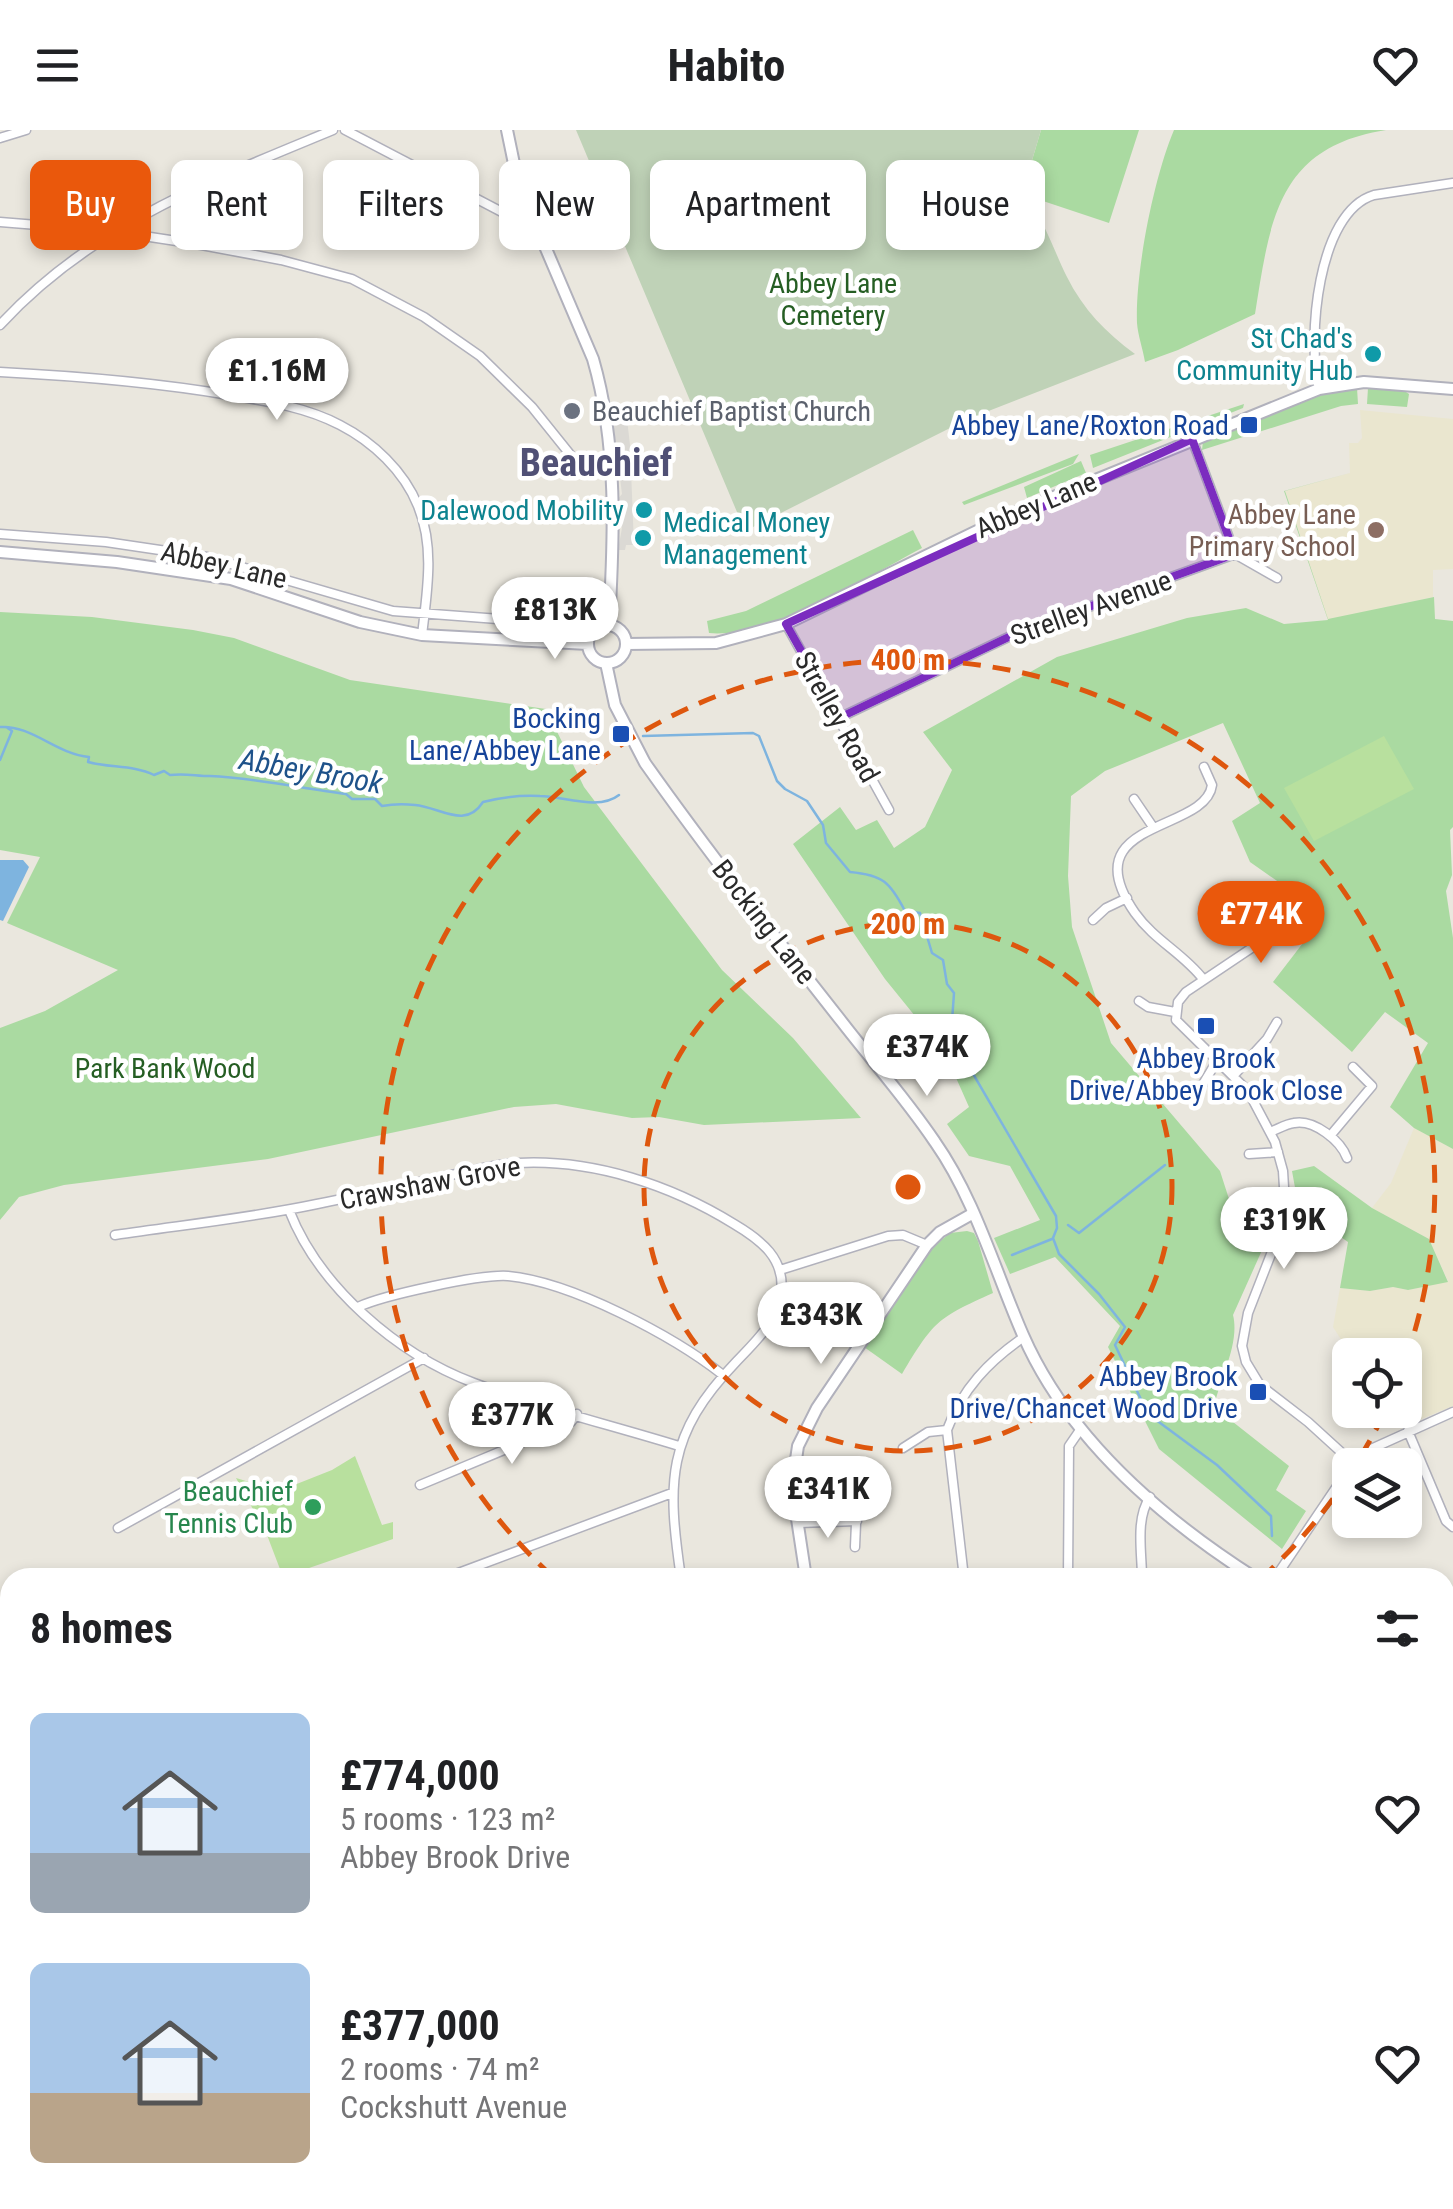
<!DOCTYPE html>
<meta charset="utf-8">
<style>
body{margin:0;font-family:"Roboto Condensed",sans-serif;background:#f6f6f6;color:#202124;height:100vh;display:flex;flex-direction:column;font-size:38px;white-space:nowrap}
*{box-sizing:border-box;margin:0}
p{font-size:32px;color:#757577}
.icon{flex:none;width:55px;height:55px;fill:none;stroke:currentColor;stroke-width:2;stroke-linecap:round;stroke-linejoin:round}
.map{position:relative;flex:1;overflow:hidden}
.panel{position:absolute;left:0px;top:1438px;width:1455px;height:642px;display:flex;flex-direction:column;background:#fff;border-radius:30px 30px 0 0;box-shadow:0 5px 15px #0003}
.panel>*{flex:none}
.banner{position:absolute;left:30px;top:30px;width:1395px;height:90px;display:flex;gap:20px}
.buttons{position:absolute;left:1332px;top:1208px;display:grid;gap:20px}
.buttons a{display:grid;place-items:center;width:90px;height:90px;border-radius:15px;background:#fff;box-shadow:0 5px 15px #0003;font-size:50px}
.price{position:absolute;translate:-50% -85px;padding:0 22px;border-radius:35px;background:#fff;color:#222;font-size:32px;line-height:65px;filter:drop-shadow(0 2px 5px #0008)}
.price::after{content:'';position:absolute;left:50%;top:60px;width:30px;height:22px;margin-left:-15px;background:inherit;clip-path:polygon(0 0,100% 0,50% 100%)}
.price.current{background:#ea580c;color:#fff}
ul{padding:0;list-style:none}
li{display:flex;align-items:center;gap:30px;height:250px;padding:0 30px}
li span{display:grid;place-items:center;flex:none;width:280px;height:200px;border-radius:15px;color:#555}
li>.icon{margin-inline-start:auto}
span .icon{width:120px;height:120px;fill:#fffc;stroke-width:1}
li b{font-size:42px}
h2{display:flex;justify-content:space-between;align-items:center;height:120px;padding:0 30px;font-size:42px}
.pill{padding:0 35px;border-radius:15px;background:#fff;box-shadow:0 5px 15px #0003;font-size:35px;line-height:90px}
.pill.current{background:#ea580c;color:#fff}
header{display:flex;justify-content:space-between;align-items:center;height:130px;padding:0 30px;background:#fff;font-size:45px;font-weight:700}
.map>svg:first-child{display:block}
.education{fill:#eae6cf}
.green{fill:#aadaa1}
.cemetery{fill:#bfd2b7}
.pitch{fill:#b8e09e}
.plaza{fill:#dbd9d4}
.water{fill:#7eb4df}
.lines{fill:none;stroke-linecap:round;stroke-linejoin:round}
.stream{stroke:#7eb4df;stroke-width:2.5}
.street-casing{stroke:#b1b1bc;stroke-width:11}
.secondary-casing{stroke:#b1b1bc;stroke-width:14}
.street{stroke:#fff;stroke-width:8}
.secondary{stroke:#fff;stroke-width:10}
.marked{fill:#7b2cbf;fill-opacity:0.2;stroke:#7b2cbf;stroke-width:8;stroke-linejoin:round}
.ring{fill:none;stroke:#de570e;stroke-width:5;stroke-dasharray:18 12}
.culture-dot{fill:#0f9aa8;stroke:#fff;stroke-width:4}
.worship-dot{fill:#6b7280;stroke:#fff;stroke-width:4}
.transit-dot{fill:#1a4fb4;stroke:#fff;stroke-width:4}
.education-dot{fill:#8d6e63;stroke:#fff;stroke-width:4}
.leisure-dot{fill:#2e9e5b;stroke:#fff;stroke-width:4}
.labels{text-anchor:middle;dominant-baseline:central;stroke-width:9;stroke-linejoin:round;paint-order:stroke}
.park-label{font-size:28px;fill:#255e23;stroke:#fff}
.culture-label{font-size:28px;fill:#0d838f;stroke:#fff;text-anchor:end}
.worship-label{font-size:28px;fill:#5b616d;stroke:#fff;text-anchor:start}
.transit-label{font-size:28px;fill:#164399;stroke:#fff;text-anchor:end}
.street-label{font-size:28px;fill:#2a2a2a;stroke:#fff}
.education-label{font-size:28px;fill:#785e54;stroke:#fff;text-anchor:end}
.leisure-label{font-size:28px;fill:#27864d;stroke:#fff;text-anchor:end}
.water-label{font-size:30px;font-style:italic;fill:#1e528a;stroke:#fff}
.district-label{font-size:38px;font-weight:bold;fill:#505075;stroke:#fff}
.centre{fill:#de570e;stroke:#fff;stroke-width:5}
.ring-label{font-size:30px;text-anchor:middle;font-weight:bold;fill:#de570e;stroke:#fff;stroke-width:9;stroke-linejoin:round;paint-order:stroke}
</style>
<header><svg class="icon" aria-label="menu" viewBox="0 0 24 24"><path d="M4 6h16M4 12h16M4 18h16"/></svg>Habito<svg class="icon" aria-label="heart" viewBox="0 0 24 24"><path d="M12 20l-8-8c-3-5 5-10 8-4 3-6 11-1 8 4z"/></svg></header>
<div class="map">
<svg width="1453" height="2079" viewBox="0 0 1453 2079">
<rect width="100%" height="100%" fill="#eae7de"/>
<path class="education" d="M1360,280L1453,289V439L1433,440V467L1328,490L1285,361L1350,343L1349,313H1358L1362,308Z
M1414,998L1453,1019V1276L1404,1296L1392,1280H1405V1225H1351L1333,1197L1340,1158L1370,1161L1393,1157L1408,1160L1448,1151L1429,1109L1372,1078L1391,1053Z"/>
<path class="green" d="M1041,0H1139L1109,93L1022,64Z
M1174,0H1386C1277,17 1270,91 1255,184L1178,220L1145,232C1143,219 1138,206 1137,193C1135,142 1154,47 1174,0Z
M1357,258L1358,274L1341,276L1202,320L1203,311L1328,260Z
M1368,258L1403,260L1409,264L1407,277L1367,274Z
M1244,274L1243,278L1093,338L1090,325Z
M1079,324L1073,334L964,375L962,372Z
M1081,331L1086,343L1027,368L1024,357Z
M1350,343L1285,361L1328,489L1434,467L1435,489L1453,491V697L1450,700L1452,745L1446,761L1453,808V1019L1414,998L1390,977L1428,913L1385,882L1352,922L1273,852L1316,796L1293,781L1300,767L1250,732L1232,691L1260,673L1223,593L1105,641L1071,666L1068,746L1072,797L1111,913L1220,1041L1229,1069L1262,1064L1274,1074L1263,1118L1233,1185C1240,1213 1220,1248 1214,1277L1289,1336L1276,1360L1306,1381L1282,1419L1159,1319L1108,1217L1120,1196L1055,1127L1010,1144L994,1108L1040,1090L1010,1036L969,1026L947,994L969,977L945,923L885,849L793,714L840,677L856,700L877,690L894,718L925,697L952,640L923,602L1057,527L1187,488L1246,478L1284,494L1328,490L1284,361Z
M913,400L922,418C869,446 768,509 709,503L707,491L746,481Z
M0,482L92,487L193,500L234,508L350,550L546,579L584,657L722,840L793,908L861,988L704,995L659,987L632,988L556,974L514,977L268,1029L64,1055L19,1067L0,1090V898L45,881L118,840L7,793L40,727L0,720Z
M1314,1036L1372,1078L1429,1109L1448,1152L1408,1160L1393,1157L1370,1161L1340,1158L1348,1112L1312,1087H1295L1296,1063L1292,1041Z
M967,1101L974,1103L978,1111L993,1163C937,1188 934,1191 902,1244L864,1217L929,1120L950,1103Z
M0,1492H10V1736L0,1740Z
M684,2070H888L891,2071L890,2079H680L688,2077Z"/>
<path class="cemetery" d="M576,0H1041L1022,64C1045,89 1052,117 1067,147C1083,179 1106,203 1135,224L968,289L745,401Z"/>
<path class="pitch" d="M1384,606L1414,659L1314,711L1284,658Z
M355,1326L382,1395L393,1392V1409L283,1447L267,1405L236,1348L279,1361L332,1340Z"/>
<path class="plaza" d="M612,283H618L619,290L627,289L630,315L634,415H626L625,420H618L622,398L618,369L622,364Z"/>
<path class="water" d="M0,730H23L29,737L3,791L0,790Z"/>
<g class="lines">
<path class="stream" d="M0,597C32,595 56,624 89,627L88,632C110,638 134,635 154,645L164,641L170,645C185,643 196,646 210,646C256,648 300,658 346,664L352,669H375L382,676C393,674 404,674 415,675C440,677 465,700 483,672C502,667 521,665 540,666C563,666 599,681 619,665
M643,606L753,603L759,606L777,651L785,659L807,671L823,695L826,713L850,742C883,745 890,752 905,781L920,783L932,823L943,830L947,854L954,863L951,906L1056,1086L1057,1098L1053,1108L1059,1124L1099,1164L1125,1197L1115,1215L1148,1284L1217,1335L1271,1386L1272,1406
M0,630L12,601L6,597
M1068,1095L1079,1103L1165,1035
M1012,1125L1052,1109
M0,1512L10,1525"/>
<defs>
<path id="street" d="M345,0L523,93H535
M0,8L26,0
M0,92L111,101L196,114L281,130L352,149L424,187L480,226L532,277L577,333L589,341L610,345
M0,195C92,95 210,51 333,0
M0,242C77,246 153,252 229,265C266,271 306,277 340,295C373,312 404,341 418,376C435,417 427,462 422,505
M1319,259C1307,210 1317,82 1374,65L1453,53
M1192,309L1235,424L1277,448
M0,404L106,412L207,427L393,481L538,492L551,501L553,512
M786,494L889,680
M839,588L1017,503L1235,424
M1134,669L1153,697
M1294,770L1262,811L1186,862L1178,872L1176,890L1248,961L1275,1012L1283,1041L1285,1074L1282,1096L1248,1183L1242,1216L1246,1232L1260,1255L1308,1292L1353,1333
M1093,790L1106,778L1127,768
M1203,849C1184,824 1154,810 1135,783C1070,689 1206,703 1212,655L1204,637
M1139,871L1148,877L1175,882
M1234,945L1267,909L1277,892
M1203,954L1218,929
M1270,1002C1278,999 1286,994 1294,993C1314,989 1341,1011 1347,1028
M1330,1006L1372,956L1353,937
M1249,1024L1278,1022
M289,1080C319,1157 397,1224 474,1253C540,1278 611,1295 679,1316
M115,1105C182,1095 251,1088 317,1074C362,1065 406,1055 451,1045C473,1041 495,1034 518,1033C593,1029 671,1055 734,1094C761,1110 786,1129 781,1164C778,1191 754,1213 736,1232C666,1305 667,1352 681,1448
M780,1140L888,1106L903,1105L927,1115
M358,1177C384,1165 481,1144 508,1146C572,1152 673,1206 723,1245
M947,1300L964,1448
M1408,1301L1446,1391L1453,1397
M903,1318L928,1302L947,1300C962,1259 989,1231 1024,1207
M1352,1335L1371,1319L1453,1282
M420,1355L571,1292L577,1284
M798,1393L857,1391
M118,1398L424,1228
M855,1417L857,1370
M445,1448L672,1363
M1068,1448L1069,1316L1080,1300
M1142,1448C1142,1422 1135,1389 1150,1367
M1275,1448L1350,1337
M1445,1501L1453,1499
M1445,1622L1453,1623
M1445,1714H1453
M1445,1825L1453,1823
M0,1836L10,1833
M1445,1938H1453
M0,1973L10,1970
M475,2070L477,2079
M1131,2070V2079
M1324,2070L1326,2079
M1408,2070L1409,2079
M97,2079L120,2070
M441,2079L462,2070
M940,2079L942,2070"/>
<path id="secondary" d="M507,0L518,53L593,229C618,315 614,407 609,495
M0,422L117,432L231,449L360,492L422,505L588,514
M588 514a19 19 0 1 1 38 0a19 19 0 1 1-38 0Z
M626,514L716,513L786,494L1012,384L1319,259L1364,252L1453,259
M606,533L615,575L645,633C708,722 775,807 842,892C873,932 907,970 935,1012C975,1069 995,1141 1023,1205C1068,1308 1161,1388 1255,1448
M806,1448L792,1356L798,1316L817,1278L927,1115L940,1102L972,1084
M1445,1581L1453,1592
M619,2079L621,2070"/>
</defs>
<use href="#street" class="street-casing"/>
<use href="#secondary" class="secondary-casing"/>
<use href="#street" class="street"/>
<use href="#secondary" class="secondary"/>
</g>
<path class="marked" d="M1192,309L1235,424L1017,503L839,588L786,494Z"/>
<g class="ring">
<circle cx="908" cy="1057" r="264"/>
<path d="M1384 1284A527 527 0 0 1 1357 1332M1350 1344A527 527 0 0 1 1264 1446M552 1446A527 527 0 1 1 1406 1229"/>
</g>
<g class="culture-dot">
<circle cx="1373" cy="224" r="10"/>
<circle cx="644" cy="380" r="10"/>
<circle cx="643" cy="408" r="10"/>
</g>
<circle class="worship-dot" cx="572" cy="281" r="10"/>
<g class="transit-dot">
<rect x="1239" y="285" width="20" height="20" rx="5"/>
<rect x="611" y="594" width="20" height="20" rx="5"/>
<rect x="1196" y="886" width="20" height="20" rx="5"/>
<rect x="1248" y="1252" width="20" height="20" rx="5"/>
</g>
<circle class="education-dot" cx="1376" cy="400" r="10"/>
<circle class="leisure-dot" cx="313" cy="1377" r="10"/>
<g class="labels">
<g class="park-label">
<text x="833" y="153">Abbey Lane<tspan x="833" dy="32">Cemetery</tspan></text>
<text x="165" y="938">Park Bank Wood</text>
</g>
<g class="culture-label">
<text x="1353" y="208">St Chad's<tspan x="1353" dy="32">Community Hub</tspan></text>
<text x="624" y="380">Dalewood Mobility</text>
<text x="663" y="392" text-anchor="start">Medical Money<tspan x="663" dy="32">Management</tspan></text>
</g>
<g class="worship-label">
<text x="592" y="281">Beauchief Baptist Church</text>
</g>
<g class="transit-label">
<text x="1229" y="295">Abbey Lane/Roxton Road</text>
<text x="601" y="588">Bocking<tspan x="601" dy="32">Lane/Abbey Lane</tspan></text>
<text x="1206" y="928" text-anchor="middle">Abbey Brook<tspan x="1206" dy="32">Drive/Abbey Brook Close</tspan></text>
<text x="1238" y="1246">Abbey Brook<tspan x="1238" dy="32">Drive/Chancet Wood Drive</tspan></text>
</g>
<g class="street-label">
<text transform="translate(1036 375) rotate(-23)">Abbey Lane</text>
<text transform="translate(224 435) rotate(13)">Abbey Lane</text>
<text transform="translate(1091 478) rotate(-20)">Strelley Avenue</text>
<text transform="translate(837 587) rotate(61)">Strelley Road</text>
<text transform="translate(764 792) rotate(52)">Bocking Lane</text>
<text transform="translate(430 1053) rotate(-11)">Crawshaw Grove</text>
</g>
<g class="education-label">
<text x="1356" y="384">Abbey Lane<tspan x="1356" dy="32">Primary School</tspan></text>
</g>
<g class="leisure-label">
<text x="293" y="1361">Beauchief<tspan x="293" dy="32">Tennis Club</tspan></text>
</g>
<g class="water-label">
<text transform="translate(311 641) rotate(10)">Abbey Brook</text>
</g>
<g class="district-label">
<text x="596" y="333">Beauchief</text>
</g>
</g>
<circle cx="908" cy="1057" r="15" class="centre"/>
<g class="ring-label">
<text x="908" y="540">400 m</text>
<text x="908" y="804">200 m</text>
</g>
</svg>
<div class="buttons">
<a><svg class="icon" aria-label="locate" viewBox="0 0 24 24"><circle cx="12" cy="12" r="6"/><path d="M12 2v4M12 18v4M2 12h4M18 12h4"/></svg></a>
<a><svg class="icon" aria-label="layers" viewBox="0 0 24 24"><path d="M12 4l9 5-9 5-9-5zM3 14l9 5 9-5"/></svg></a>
</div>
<b class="price" style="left:277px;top:293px">£1.16M</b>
<b class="price" style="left:555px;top:532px">£813K</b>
<b class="price current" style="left:1261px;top:836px">£774K</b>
<b class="price" style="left:927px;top:969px">£374K</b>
<b class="price" style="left:1284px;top:1142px">£319K</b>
<b class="price" style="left:821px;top:1237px">£343K</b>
<b class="price" style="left:512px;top:1337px">£377K</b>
<b class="price" style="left:828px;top:1411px">£341K</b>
<div class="banner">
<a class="pill current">Buy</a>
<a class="pill">Rent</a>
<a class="pill">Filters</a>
<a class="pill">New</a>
<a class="pill">Apartment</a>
<a class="pill">House</a>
</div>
<section class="panel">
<h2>8 homes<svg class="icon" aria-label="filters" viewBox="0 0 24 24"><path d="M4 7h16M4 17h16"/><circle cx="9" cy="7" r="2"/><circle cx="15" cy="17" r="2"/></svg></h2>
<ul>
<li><span style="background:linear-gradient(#a9c7e8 70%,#9aa5b1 0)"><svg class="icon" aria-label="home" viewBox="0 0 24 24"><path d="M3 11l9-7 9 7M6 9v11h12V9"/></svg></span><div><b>£774,000</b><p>5 rooms · 123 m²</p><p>Abbey Brook Drive</p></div><svg class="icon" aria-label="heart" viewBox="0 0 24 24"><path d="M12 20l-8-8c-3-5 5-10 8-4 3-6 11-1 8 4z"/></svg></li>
<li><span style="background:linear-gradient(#a9c7e8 65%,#b9a48a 0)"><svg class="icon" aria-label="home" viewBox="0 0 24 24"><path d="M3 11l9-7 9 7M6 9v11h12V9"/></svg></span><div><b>£377,000</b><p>2 rooms · 74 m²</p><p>Cockshutt Avenue</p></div><svg class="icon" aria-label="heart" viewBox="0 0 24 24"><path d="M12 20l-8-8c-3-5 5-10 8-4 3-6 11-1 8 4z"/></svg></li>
</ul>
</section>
</div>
